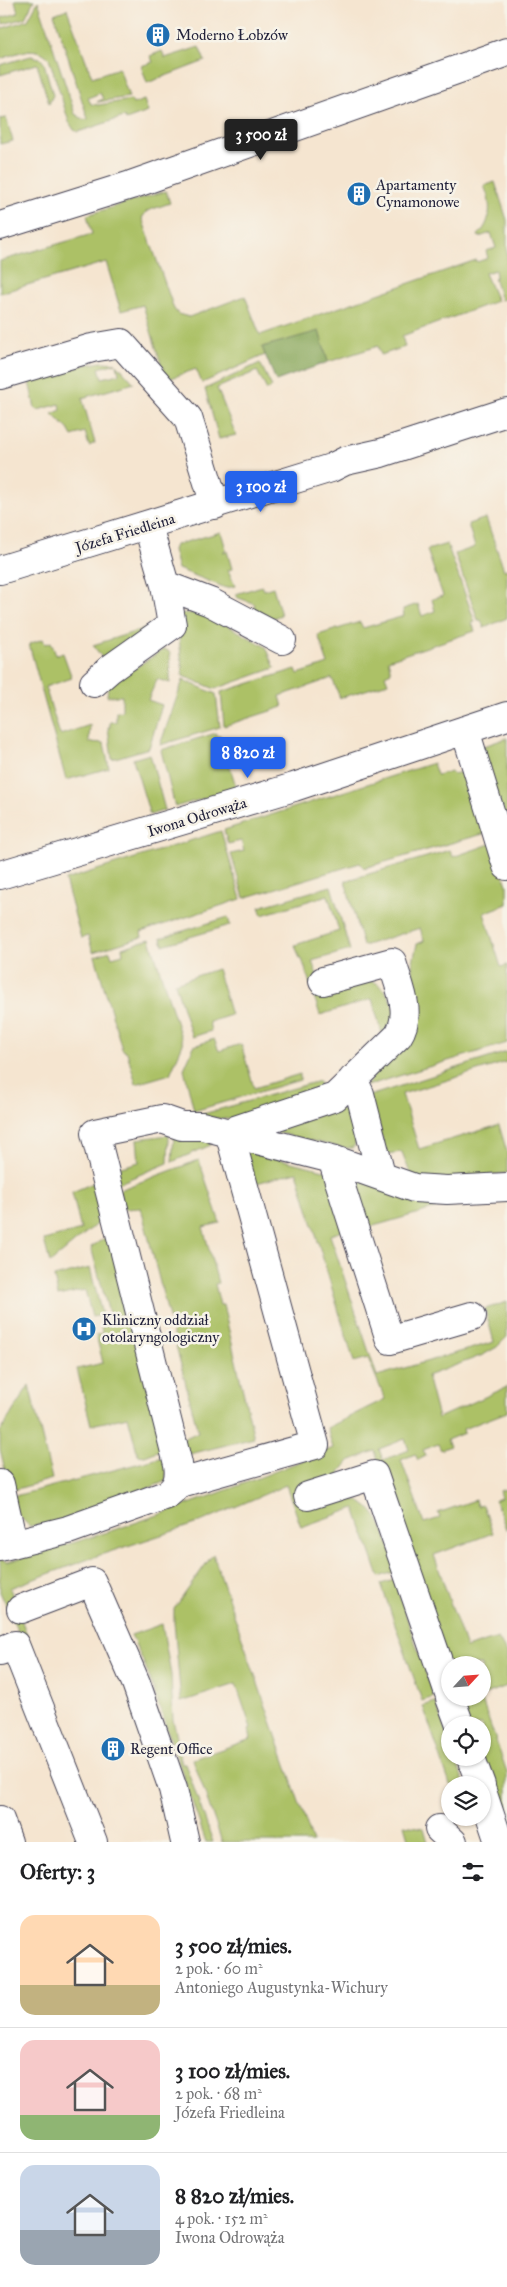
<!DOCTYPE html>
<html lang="pl">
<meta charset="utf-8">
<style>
body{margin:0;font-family:"IM FELL Great Primer",serif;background:#f2f2f2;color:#202124;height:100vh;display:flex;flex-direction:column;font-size:19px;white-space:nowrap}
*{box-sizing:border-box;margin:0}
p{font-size:16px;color:#757577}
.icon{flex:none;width:28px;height:28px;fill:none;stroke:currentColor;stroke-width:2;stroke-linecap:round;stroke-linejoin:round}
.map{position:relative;height:1842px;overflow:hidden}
.side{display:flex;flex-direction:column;background:#fff;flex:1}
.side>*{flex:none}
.needle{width:32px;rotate:64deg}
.buttons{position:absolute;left:441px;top:1656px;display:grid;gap:10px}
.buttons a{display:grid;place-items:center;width:50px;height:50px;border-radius:50%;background:#fff;box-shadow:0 1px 4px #0004;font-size:25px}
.price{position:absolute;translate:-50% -42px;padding:0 11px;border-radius:5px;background:#2563eb;color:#fff;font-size:16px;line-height:32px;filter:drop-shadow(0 1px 2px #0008)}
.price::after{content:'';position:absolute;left:50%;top:30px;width:15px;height:11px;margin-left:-8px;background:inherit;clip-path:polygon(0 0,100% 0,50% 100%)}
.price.on{background:#222;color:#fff}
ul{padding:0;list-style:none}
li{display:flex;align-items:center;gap:15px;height:125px;padding:0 20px}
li+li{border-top:1px solid #e0e0e0}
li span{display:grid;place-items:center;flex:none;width:140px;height:100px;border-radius:15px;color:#555}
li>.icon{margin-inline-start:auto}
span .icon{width:60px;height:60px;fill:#fffc;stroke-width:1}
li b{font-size:21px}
h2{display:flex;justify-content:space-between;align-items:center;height:60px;padding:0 20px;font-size:21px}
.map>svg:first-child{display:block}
.green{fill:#acc166;stroke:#677250;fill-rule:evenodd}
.forest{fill:#89a75b;stroke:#56644b}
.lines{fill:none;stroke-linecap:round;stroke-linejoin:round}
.minor-casing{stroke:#423f51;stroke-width:30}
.minor{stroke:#fff;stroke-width:28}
.labels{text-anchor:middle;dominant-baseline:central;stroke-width:5;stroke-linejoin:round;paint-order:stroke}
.poi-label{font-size:15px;fill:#22223b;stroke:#f7f3e8;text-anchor:start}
.street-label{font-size:15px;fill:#22223b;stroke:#f7f3e8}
</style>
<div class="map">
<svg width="507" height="1842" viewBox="0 0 507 1842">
<rect width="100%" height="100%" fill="#f7f3e8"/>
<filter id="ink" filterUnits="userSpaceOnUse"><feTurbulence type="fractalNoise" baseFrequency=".02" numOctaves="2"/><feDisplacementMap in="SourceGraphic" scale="10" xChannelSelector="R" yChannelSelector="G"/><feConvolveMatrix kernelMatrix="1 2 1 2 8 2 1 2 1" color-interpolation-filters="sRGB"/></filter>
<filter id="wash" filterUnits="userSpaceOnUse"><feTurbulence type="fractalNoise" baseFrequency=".0096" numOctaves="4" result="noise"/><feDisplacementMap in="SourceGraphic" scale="20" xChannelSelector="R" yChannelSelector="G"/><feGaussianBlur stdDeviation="1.12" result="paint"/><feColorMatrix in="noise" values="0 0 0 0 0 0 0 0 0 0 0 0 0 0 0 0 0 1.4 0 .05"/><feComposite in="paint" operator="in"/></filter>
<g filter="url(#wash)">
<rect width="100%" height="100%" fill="#f5e5d0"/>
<path class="green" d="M15,0H34L25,18L3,24L1,18L18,13Z
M38,1L75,114L84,120L88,119L54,14L67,9L92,77L119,68L129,97L97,102L103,99L100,93L88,98L91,104L98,105L131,100L133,104L144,100L148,112L126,120L124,117L78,132L74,130L69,122L49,58C35,43 17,54 0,59V29L28,20Z
M199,47L205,61L147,83L141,66L153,62L150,56L162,51L165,58Z
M31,56L40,58L44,63L53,95L49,104L37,64L0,75V65Z
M6,118L13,141L0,144V119Z
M495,182L507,220V298L501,300L494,278L496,277L495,270L485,273L497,301L402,336L405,347L381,355L378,346L328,362L319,332L262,347L265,355L202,383L196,369L166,380L143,305L121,311L106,262L0,293V261L92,234L87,215L166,191L170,203L147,211L142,218L174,309L178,314L189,317L245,296L260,335L476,260L477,262L488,258L486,251L496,248L491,233L479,237L478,235C492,222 492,203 484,186Z
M102,362L116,363L99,368L102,378L119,374L117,364L134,383L82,398L95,443L89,446L85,432L72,436L68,429L52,414L61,410L60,404L38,410L35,408L29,382L84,365Z
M260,363L272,387L267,390L257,371L217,388L236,435L219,439L205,389Z
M486,518L504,570L507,569V618L484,628L481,620H478L455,554L475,547L468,524Z
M221,532L226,549L223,552L227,551L232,569L228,570L235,586L226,588L178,569L173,550L175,545Z
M447,544L475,622L472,623L475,631L388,660L391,672L385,675L388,683L340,698L332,678L280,696L283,707L224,726L221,692L296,669L298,674L328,664L318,635L360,622L363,628L404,616L403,609L418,604L422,616L435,611L432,599L443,596L427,550Z
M262,586L264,590L273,587L281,615L270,619L253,611L255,604L236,597V594Z
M186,613L209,615L266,647L275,668L215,689L183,676L177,618L181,614Z
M150,627L106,663L93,645Z
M43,639L45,644L51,642L56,655L63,653L72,678L45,687L60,735L90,725L89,742L104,743L109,768L66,780L29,644Z
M164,649L170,652V683L157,679L148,700L162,705L149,748L112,759L108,727H110V722H116V712L122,711V696H107L108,686Z
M183,680L216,694L220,727L160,745Z
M216,733L217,736H220L236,786L235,789L175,807L161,750Z
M507,738V845L481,747Z
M150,754L165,810L150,815L133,759Z
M433,763L437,775L451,771L453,774L472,770L490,832L364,868L360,863L244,898L231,854L244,851L241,841L228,844L224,830Z
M221,831L241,899L141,932L142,937L93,952L88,936L81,938L65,880Z
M493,843L507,885V904L484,913L501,967L507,965V1043L366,1086L414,1020L412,966L417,944L424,941L420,928L363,946L345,881L450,850L453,857Z
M331,886L350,950L312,961L322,990C366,979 382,967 398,1020L383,1037L372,999L320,1015L302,959H300L295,945L339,931L328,895L262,915L259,907Z
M228,917L230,925L163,945L161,938Z
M150,939L183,1044L170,1074L136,1084L127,1052L122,1049L95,956L110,951L112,957L123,954L122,948Z
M217,969L231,1015L209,1022L211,1031L192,1037L175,983Z
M214,1039L219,1051L241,1044L254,1088L300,1074V1080L194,1111L184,1069L194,1046Z
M507,1052V1062L402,1094L419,1149L499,1125L507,1152V1173L446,1180L412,1178L402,1152L387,1154L369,1096Z
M319,1081L321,1092L237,1120L196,1116Z
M337,1108L353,1113L360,1134L353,1148H343L278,1133L276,1131Z
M169,1135L168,1163L117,1184L114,1169L139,1162L137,1139Z
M174,1135L208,1140L211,1145L172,1162Z
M246,1151L328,1171L346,1230L330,1235L377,1376L494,1342L485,1309L507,1302V1337L497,1347L483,1355L427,1376L438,1418L507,1387V1412L463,1429L464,1433L447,1440L450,1446L441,1450L438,1444L423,1450L426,1456L418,1460L415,1454L401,1460L424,1523L440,1518L438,1513L475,1500L477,1506L483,1505L493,1533L434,1555L466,1648L498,1638L507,1653V1686L483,1695L482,1665H450V1670L375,1451L349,1461L340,1472L348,1498C382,1504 387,1542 397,1571L379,1577L355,1508L301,1527L286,1485L198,1523L97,1556L10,1588L36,1660L33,1661L24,1646L0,1592V1559L7,1562C118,1532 226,1492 333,1448L327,1428L385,1399L368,1358L354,1362L297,1172L253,1184ZM405,1439L409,1450L383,1460L379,1449Z
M199,1160L220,1223L203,1227L218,1283L215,1284L220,1305H223L254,1438L186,1455L181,1440L198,1432L141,1208L124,1209L119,1190Z
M352,1179L472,1198L363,1229Z
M98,1181L106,1216L50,1263L44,1240L81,1230L72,1192Z
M111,1234L131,1313L110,1317L91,1247Z
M90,1268L102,1315L92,1317L85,1290L58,1296L54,1277Z
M133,1319L165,1448L145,1456L138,1455L128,1417L91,1425L77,1369L103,1363L96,1335L102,1334L101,1327Z
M29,1385L52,1479L10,1491L0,1449V1432Z
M167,1456L166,1481L68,1522L29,1526L17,1514L11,1497Z
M507,1489V1529H506L495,1500L501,1498L499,1491Z
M213,1554L224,1586L313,1842H222L193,1759L251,1739L249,1729L251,1728L236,1684L181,1702L174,1622V1609Z
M394,1580L434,1697L422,1701L381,1584Z
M162,1624L171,1675L173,1720L180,1750L178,1751L182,1763H185L213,1842H206L146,1668L131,1635Z
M460,1698H481L507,1772V1836L482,1758V1725H469Z
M435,1702L450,1743V1758H455L465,1785H450L423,1706Z
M404,1825L424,1828L428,1842H409Z"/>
<path class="forest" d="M319,331L328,362L276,381L262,347Z"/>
</g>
<g filter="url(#ink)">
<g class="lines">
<defs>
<path id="minor" d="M0,226L131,185L507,52
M0,375L92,348L121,343L188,418L215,505
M0,570L331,468L345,461L381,453L507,412
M165,585L210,602L282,640
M94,683L110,669L172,625L165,585L148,526
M465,730L507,866
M0,875L294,787L507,716
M353,1079L360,1094L381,1175
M332,1159L390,1340L472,1316
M0,1484L13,1543
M177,1484L315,1445L229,1132L335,1097L398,1036C413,1013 399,987 392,962L323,981
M308,1496L374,1475L450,1696
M0,1547L68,1530L166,1495C178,1488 180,1477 178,1464L95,1133L162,1119L182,1126H202L332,1159L414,1188L447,1190L507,1187
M21,1609L92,1582L136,1683L173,1789L185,1842
M0,1651L15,1645L93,1842
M450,1698L460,1725
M471,1758L481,1785
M482,1791L499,1842
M0,1820L8,1842
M439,1829L453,1842"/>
</defs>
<use href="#minor" class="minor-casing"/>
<use href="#minor" class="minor"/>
</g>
</g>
<defs>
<symbol id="building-disc" viewBox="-11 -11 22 22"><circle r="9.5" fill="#1f6fb2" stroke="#f7f3e8"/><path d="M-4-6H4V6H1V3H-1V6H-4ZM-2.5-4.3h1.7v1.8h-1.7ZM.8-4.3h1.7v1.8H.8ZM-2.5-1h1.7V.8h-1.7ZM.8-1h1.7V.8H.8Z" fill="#fff"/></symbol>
<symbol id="hospital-disc" viewBox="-11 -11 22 22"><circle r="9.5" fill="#1f6fb2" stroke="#f7f3e8"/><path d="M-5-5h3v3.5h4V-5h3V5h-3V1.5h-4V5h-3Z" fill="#fff"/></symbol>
</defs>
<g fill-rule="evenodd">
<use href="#building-disc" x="144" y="21" width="28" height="28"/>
<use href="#building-disc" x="345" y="180" width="28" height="28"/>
<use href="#hospital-disc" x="70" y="1315" width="28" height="28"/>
<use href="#building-disc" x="99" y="1735" width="28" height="28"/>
</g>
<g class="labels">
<g class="poi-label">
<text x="176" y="35">Moderno Łobzów</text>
<text x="376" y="185">Apartamenty<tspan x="376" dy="17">Cynamonowe</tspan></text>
<text x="102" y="1320">Kliniczny oddział<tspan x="102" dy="17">otolaryngologiczny</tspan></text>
<text x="130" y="1749">Regent Office</text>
</g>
<g class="street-label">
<text transform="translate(125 533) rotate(-17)">Józefa Friedleina</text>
<text transform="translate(197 817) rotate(-17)">Iwona Odrowąża</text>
</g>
</g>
</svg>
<div class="buttons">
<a><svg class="needle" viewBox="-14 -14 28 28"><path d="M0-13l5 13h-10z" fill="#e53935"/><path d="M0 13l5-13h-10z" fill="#757577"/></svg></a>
<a><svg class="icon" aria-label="locate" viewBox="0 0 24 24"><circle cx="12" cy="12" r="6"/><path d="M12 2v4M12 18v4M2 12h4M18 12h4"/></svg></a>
<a><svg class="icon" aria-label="layers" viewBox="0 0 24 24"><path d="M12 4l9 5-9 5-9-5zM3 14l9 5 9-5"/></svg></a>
</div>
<b class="price on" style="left:261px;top:161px">3 500 zł</b>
<b class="price" style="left:261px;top:513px">3 100 zł</b>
<b class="price" style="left:248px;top:779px">8 820 zł</b>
</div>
<section class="side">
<h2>Oferty: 3<svg class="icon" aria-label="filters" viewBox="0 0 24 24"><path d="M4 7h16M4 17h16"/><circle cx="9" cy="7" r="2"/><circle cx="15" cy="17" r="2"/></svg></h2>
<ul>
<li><span style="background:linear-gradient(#ffd9b3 70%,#c2b280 0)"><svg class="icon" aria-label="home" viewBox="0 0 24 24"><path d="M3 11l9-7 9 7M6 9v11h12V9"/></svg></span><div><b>3 500 zł/mies.</b><p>2 pok. · 60 m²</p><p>Antoniego Augustynka-Wichury</p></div></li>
<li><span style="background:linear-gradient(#f6c9c9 75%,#8fb573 0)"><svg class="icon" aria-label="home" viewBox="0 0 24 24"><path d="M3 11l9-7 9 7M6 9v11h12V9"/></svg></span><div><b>3 100 zł/mies.</b><p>2 pok. · 68 m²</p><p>Józefa Friedleina</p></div></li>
<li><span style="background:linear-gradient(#c9d6e8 65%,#9aa5b1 0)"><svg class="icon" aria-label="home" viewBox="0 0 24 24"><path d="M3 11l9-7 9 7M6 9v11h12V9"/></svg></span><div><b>8 820 zł/mies.</b><p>4 pok. · 152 m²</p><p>Iwona Odrowąża</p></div></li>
</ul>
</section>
